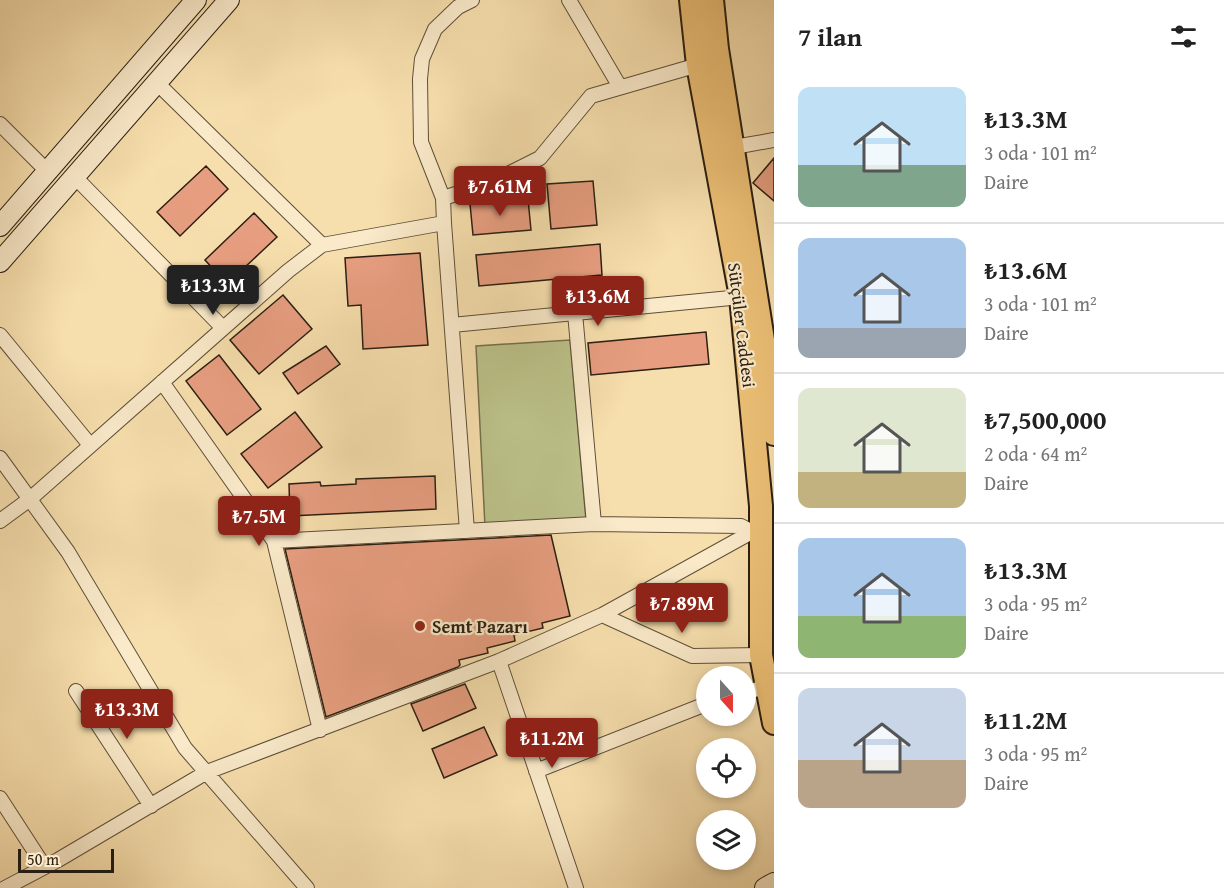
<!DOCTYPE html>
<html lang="tr">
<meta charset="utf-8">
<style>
body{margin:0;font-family:"Gentium Book Plus",serif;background:#f2f2f2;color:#222;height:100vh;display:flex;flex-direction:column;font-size:22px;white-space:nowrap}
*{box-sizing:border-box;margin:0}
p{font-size:20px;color:#767676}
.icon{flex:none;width:33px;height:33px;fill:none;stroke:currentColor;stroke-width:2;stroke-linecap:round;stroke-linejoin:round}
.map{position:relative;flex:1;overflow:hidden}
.details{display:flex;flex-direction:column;background:#fff;width:450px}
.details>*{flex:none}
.needle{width:39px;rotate:159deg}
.buttons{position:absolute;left:696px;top:666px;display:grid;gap:12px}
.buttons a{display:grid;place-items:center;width:60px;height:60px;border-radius:50%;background:#fff;box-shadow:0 3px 9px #0003;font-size:30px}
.scale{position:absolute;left:18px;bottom:15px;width:96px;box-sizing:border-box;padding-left:6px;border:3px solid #2b1f12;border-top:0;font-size:16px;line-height:21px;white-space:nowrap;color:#2b1f12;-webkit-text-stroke:4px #faeaca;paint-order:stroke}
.price{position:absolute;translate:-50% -51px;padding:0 14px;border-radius:6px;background:#8f2418;color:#fff;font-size:20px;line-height:39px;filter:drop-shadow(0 2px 3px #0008)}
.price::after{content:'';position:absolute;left:50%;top:36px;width:18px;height:14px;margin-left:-9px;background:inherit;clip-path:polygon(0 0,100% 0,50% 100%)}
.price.active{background:#222;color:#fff}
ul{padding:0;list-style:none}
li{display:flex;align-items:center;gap:18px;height:150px;padding:0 24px}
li+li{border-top:2px solid #e0e0e0}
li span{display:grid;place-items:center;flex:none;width:168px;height:120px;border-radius:12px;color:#555}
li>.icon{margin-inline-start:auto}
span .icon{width:72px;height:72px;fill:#fffc;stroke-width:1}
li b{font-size:26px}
h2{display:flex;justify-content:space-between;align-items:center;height:72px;padding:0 24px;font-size:26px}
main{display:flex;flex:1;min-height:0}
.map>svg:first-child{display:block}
.green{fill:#bcc28a;stroke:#74704e;stroke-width:1.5}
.building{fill:#e79e80;stroke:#2b1f12;stroke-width:1.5}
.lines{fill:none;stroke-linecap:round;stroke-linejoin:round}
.street-casing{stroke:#5e4f39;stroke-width:16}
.secondary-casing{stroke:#2b1f12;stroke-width:22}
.primary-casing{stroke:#2b1f12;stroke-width:26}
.street{stroke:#faeaca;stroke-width:14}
.secondary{stroke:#faeaca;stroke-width:20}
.primary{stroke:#ecc076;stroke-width:22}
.poi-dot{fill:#8f2418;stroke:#faeaca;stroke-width:2}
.labels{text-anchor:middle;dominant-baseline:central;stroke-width:4.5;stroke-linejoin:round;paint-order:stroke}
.street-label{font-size:18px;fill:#2b1f12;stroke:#faeaca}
.poi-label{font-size:18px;font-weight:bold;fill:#2b1f12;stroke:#faeaca;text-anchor:start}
</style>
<main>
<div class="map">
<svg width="774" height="888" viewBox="0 0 774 888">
<rect width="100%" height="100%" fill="#f7dfad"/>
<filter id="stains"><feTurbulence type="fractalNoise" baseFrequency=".00333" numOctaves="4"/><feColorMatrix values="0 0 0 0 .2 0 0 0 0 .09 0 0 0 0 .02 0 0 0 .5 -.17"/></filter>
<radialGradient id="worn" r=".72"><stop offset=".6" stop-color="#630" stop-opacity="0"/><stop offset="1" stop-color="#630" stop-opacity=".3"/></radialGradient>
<path class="green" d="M570,340L586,520L485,527L476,346Z"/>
<path class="building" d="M774,158V201L753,183Z
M206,166L228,189L180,236L157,212Z
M593,181L597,225L551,229L547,184Z
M528,199L531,230L473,235L470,204Z
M254,213L277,237L227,284L205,260Z
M600,244L602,275L479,286L476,255Z
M420,253L428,345L363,349L361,305L348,306L345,258Z
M283,295L312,329L259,374L230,340Z
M706,332L709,364L591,375L588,343Z
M326,346L340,364L298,394L283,373Z
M219,355L261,409L227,435L186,381Z
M295,412L322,447L268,488L241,454Z
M435,476L436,509L290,516L289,484L320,482L321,486L356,484V479Z
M551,535L570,616L542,623L543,628L514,635L515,641L487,648L488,653L459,660L460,665L458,667L326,717L285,549Z
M465,684L476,708L423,731L411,704Z
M484,727L497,755L444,778L432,749Z"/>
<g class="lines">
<defs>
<path id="street" d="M569,0L620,87
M156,82L322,245
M0,124L48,172
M734,147L774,140
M75,177L223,328
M443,198L488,184L540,158L591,96L698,65
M444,223L467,531
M575,313L594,524
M452,325L741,297
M0,335L90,445
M162,382L274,541L320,730
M0,458L68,552L185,748L307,888
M0,521L30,499L288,271L322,245L444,223L443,198L421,142L420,79L422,59L435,29L458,7L472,0
M274,541L594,524L741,526L752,532
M602,615L692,656L761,655
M499,661L576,888
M76,691L151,806
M746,691L767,688
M536,771L706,704
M0,798L44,866
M5,888L58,860L207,772L499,661L602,615L752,532L762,530"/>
<path id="secondary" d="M0,226L196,0
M0,262L229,0
M765,888L774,883"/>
<path id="primary" d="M691,0L698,65L741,297L761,506V655L774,723
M712,0L717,49L763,340L774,434"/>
</defs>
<use href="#street" class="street-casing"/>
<use href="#secondary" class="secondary-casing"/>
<use href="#primary" class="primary-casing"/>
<use href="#street" class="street"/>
<use href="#secondary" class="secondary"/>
<use href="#primary" class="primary"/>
</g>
<circle class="poi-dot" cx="420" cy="626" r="6"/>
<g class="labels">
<g class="street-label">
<text transform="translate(742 325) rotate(83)">Sütçüler Caddesi</text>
</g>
<g class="poi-label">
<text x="432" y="626">Semt Pazarı</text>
</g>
</g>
<rect width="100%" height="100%" filter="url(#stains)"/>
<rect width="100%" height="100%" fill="url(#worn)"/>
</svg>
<div class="buttons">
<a><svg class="needle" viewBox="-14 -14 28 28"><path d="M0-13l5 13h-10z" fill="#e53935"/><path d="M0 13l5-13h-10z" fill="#767676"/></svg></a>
<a><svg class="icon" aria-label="locate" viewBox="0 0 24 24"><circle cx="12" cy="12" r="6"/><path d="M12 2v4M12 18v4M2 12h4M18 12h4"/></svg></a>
<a><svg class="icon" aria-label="layers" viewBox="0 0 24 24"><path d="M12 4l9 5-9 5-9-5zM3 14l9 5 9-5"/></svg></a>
</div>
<div class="scale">50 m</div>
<b class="price" style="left:500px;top:217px">₺7.61M</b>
<b class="price active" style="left:213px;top:316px">₺13.3M</b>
<b class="price" style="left:598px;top:327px">₺13.6M</b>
<b class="price" style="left:259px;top:547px">₺7.5M</b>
<b class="price" style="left:682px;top:634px">₺7.89M</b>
<b class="price" style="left:127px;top:740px">₺13.3M</b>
<b class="price" style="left:552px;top:769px">₺11.2M</b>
</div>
<section class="details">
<h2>7 ilan<svg class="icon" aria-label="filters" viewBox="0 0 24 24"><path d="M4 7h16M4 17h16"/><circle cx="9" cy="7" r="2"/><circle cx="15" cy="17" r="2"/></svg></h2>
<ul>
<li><span style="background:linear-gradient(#bfe0f5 65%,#7fa58c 0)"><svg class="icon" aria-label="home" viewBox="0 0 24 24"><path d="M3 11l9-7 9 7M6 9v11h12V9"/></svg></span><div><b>₺13.3M</b><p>3 oda · 101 m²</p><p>Daire</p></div></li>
<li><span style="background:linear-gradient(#a9c7e8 75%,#9aa5b1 0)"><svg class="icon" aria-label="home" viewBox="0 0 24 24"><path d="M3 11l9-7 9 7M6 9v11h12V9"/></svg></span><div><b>₺13.6M</b><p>3 oda · 101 m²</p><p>Daire</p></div></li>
<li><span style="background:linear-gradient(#dfe7d0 70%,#c2b280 0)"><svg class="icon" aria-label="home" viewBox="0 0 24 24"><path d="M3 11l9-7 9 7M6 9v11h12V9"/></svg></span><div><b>₺7,500,000</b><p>2 oda · 64 m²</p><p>Daire</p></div></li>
<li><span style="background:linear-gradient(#a9c7e8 65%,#8fb573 0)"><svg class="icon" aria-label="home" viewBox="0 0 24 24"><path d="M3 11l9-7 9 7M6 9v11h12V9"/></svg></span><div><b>₺13.3M</b><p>3 oda · 95 m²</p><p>Daire</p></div></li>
<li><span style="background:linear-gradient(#c9d6e8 60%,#b9a48a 0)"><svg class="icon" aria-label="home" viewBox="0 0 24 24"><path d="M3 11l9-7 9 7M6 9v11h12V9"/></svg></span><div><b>₺11.2M</b><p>3 oda · 95 m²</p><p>Daire</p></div></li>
</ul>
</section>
</main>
